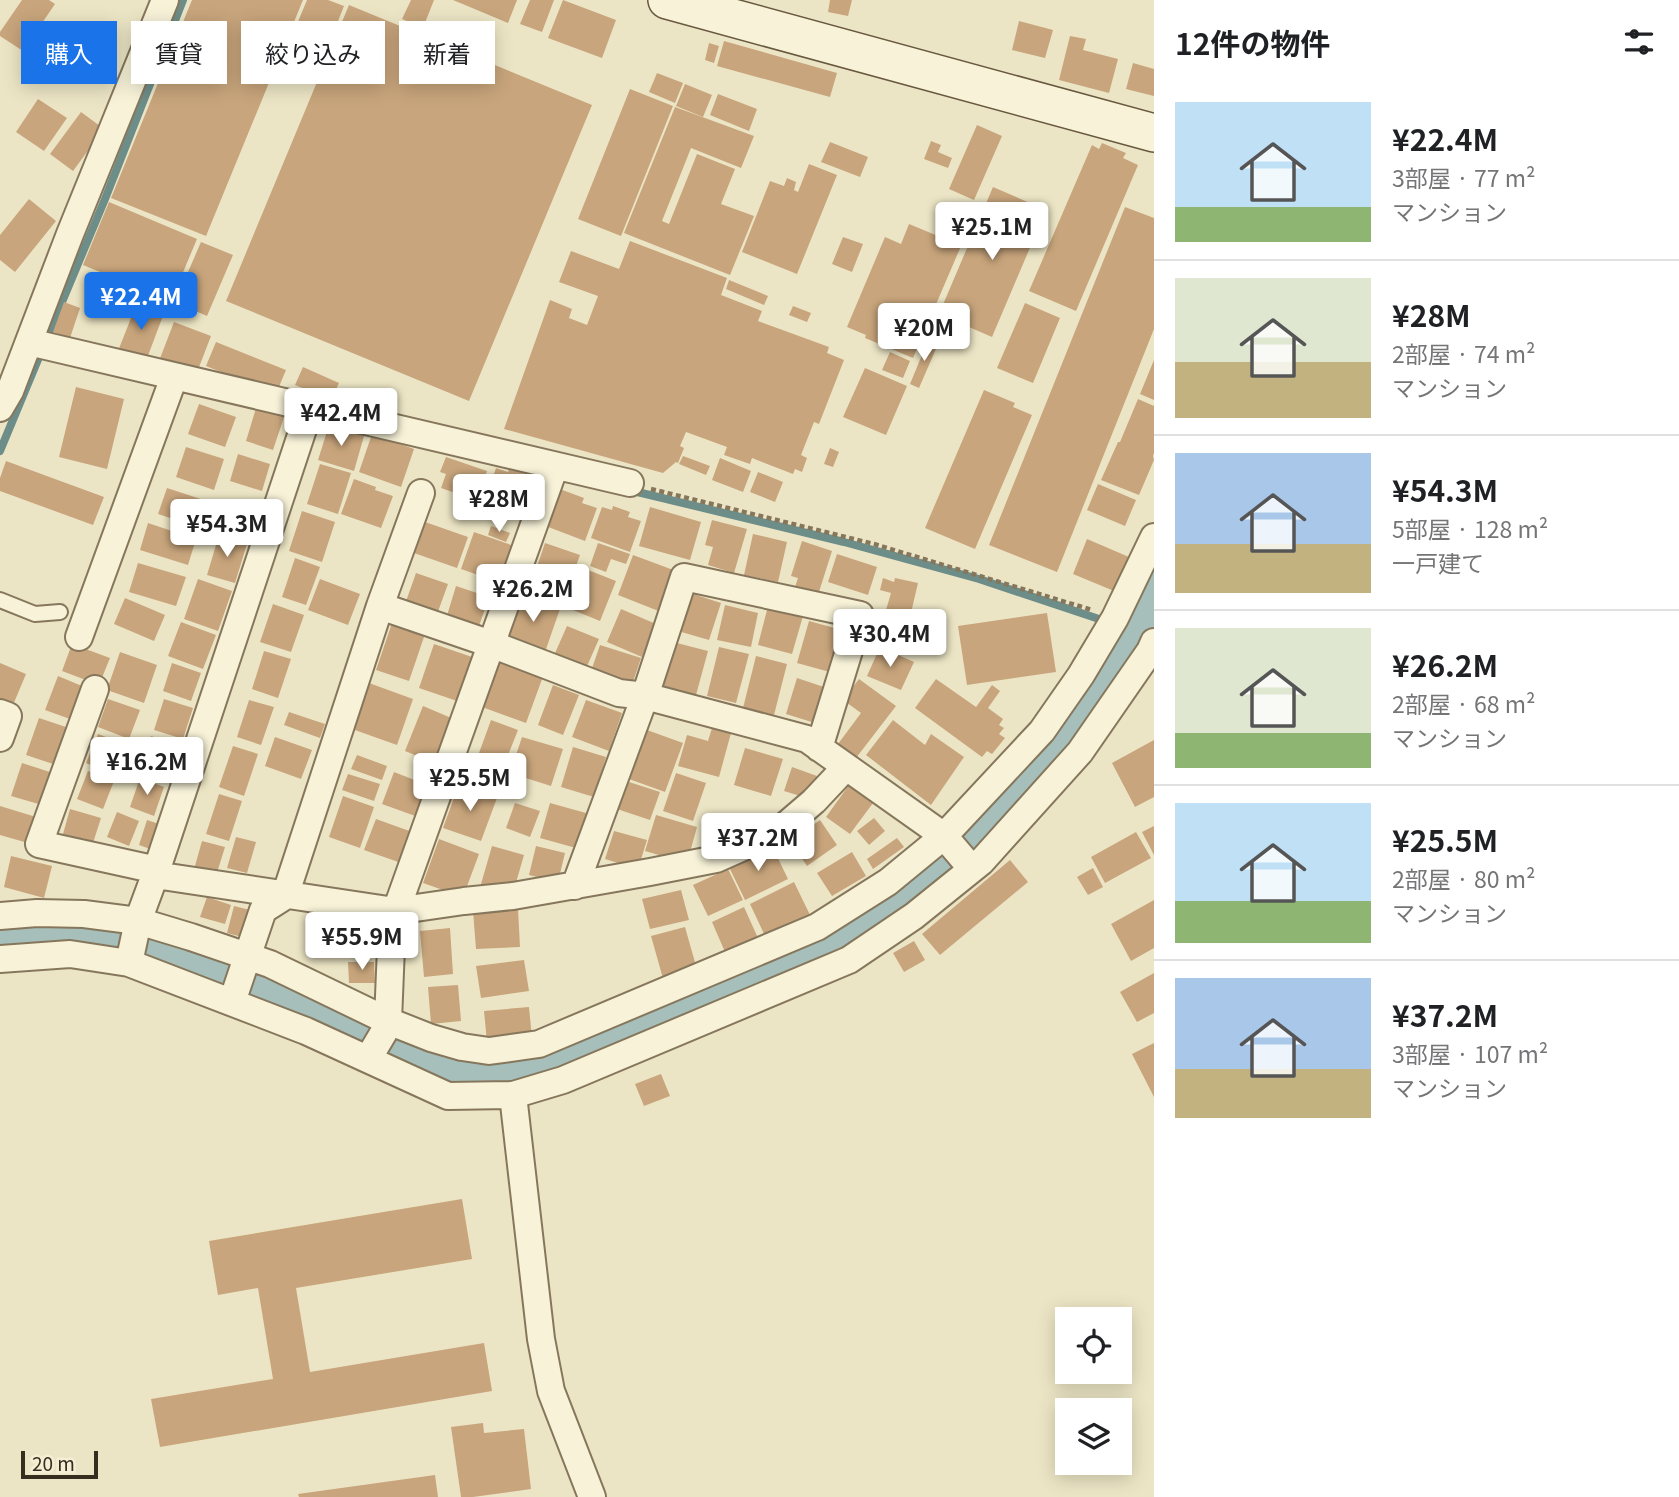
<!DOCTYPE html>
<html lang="ja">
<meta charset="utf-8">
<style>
body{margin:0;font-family:Georgia,"Noto Sans JP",serif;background:#f6f6f6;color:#202124;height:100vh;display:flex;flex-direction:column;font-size:26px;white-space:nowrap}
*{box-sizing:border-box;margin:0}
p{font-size:23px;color:#757577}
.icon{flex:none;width:38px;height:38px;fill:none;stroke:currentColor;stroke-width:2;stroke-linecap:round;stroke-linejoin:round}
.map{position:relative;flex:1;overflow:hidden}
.details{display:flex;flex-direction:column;background:#fff;width:525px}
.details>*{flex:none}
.guide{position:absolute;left:21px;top:21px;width:665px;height:63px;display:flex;gap:14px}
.controls{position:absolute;left:1055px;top:1307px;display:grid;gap:14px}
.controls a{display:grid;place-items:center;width:77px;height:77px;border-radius:0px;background:#fff;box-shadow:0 4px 18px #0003;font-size:35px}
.scale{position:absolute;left:21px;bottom:18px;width:77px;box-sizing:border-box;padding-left:7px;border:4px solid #372d1f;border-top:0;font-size:19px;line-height:24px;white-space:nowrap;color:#372d1f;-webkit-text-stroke:5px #f4eed4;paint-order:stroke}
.price{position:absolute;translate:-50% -60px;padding:0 16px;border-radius:7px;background:#fff;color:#222;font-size:23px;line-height:46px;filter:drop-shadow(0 2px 4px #0008)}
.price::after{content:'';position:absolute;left:50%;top:42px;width:21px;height:16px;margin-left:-10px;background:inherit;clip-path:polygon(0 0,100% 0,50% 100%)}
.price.current{background:#1a73e8;color:#fff}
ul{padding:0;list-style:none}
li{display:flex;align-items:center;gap:21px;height:175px;padding:0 21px}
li+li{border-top:2px solid #e0e0e0}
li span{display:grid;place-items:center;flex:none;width:196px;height:140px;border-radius:0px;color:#555}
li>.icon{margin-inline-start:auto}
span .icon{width:84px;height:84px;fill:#fffc;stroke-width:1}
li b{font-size:30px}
h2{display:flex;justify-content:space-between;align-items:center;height:84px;padding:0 21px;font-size:30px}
.chip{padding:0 24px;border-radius:0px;background:#fff;box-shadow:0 4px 18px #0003;font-size:24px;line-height:63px}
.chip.current{background:#1a73e8;color:#fff}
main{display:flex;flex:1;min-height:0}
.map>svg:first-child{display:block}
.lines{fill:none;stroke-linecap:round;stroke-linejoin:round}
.stream{stroke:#6d8d89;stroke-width:8}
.river{stroke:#a6bfbb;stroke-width:46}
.building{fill:#c8a57c}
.lane-casing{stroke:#86775c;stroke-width:18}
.street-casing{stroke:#86775c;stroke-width:30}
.secondary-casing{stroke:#68583f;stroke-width:40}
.path{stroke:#86775c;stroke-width:4.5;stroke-dasharray:5 3.5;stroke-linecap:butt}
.lane{stroke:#f7f2d8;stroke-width:14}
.street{stroke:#f7f2d8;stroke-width:26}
.secondary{stroke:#f7f2d8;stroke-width:37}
</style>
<main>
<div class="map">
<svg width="1154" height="1497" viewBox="0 0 1154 1497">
<rect width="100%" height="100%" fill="#ece5c5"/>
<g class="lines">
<path class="stream" d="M47,338L105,199L183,0
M0,451L42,350
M629,490L844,542L979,579L1102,620
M1122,639L1128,645"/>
<path class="river" d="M0,935L20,932L91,935L186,958L225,972L345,1022L434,1064L480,1074L546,1064L823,950L894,907L949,865L1021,789L1073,728L1128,645L1154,593"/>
</g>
<path class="building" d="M22,0H49L55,4L23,51L0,36V32Z
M192,0H303L206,236L111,198Z
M307,0H328L344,6L315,79L280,65Z
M411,0H434L423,28L402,19Z
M453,0H517L508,23Z
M530,0H554L542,32L520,24Z
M563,0L616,20L602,58L548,38Z
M830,0H852L848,16L828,12Z
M349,5L592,105L469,401L226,301Z
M1019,21L1053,30L1045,58L1012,50Z
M1070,36L1086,39L1083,50L1118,59L1109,93L1059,80Z
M724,41L837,73L830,97L717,66Z
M709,43L719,46L714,63L705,60Z
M1133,63L1154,69V96L1126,89Z
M657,73L683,83L675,103L649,92Z
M685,84L712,95L703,117L676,106Z
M630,89L673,106L621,236L578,219Z
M718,94L757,109L749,131L710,115Z
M38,99L67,118L44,151L16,132Z
M675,107L754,136L741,168L691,148L662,221L669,224L697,154L735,169L721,204L754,216L730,275L624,233Z
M81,112L104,129L73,171L50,154Z
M977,125L1002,136L974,200L949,189Z
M931,141L941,145L938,152L952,158L948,168L924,159Z
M830,142L868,157L860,177L821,162Z
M1102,143L1126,153L1123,158L1138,165L1076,311L1029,291L1092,145L1099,149Z
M809,164L837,175L797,274L742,252L770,181L784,186L787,178L796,182L794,190L798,192Z
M993,187L1046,210L992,337L939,314Z
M29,199L56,221L15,272L0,260V235Z
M109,202L197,239L171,301L83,265Z
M1125,207L1154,218V329L1057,572L989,545Z
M909,224L938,236L940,232L945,234L949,224L967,232L913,358L865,338L866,335L847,327L885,237L901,244Z
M843,237L863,244L852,272L832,264Z
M630,241L727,278L721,295L762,311L758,321L829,347L827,353L844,360L819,424L814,422L801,455L807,458L802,472L795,469L793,474L752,458L750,464L724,455L727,447L686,432L680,446L684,448L678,463L676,462L663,473L504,429L550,300L572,309L569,318L587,325L598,296L559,282L571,251L619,269Z
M201,242L233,255L207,316L175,302Z
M729,280L768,296L764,305L726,289Z
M64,302L80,308L70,338L53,332Z
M137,303L164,313L146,361L118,351Z
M1025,303L1060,318L1033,383L997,368Z
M793,306L811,313L807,322L789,315Z
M174,322L211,336L196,375L159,361Z
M929,338L939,342L919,388L910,384Z
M216,342L286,370L276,394L206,366Z
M890,352L910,361L903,378L882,370Z
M1154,360V400L1140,394Z
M303,367L339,383L331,400L295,385Z
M865,368L907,386L886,435L843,417Z
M76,387L124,399L107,469L59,457Z
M984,390L1015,403L1013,407L1032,415L975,549L925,528Z
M1138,399L1154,406V453L1153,456L1154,460L1139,495L1101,480L1118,442H1120Z
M199,404L236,417L225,447L188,434Z
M257,405L285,414L273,450L246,441Z
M329,425L364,436L354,471L318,460Z
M372,434L414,449L401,487L359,472Z
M186,447L224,459L214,490L176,477Z
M830,448L839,452L833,467L824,464Z
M238,454L270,464L262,491L230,481Z
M683,456L710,466L706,475L679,464Z
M446,457L487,471L482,486L475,484L470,498L441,488L446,474L440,472Z
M720,458L751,471L743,492L712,480Z
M6,461L104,497L93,525L0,491V478Z
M320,464L351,473L338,514L307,504Z
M516,464L538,472L524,512L514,509L513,513L488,505V507L479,505L485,487L489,489L496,468L508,472L509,469L514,470Z
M758,472L783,482L775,502L750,492Z
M354,479L376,487L375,490L393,496L381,528L341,514Z
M1098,484L1136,500L1125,526L1087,510Z
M167,488L210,502L201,528L158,514Z
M557,488L584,498L582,503L597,508L585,541L543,525Z
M224,503L258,512L251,539L216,529Z
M613,506L630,512L628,517L641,521L630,552L591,538L602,507L612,510Z
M650,507L701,522L690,560L639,546Z
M302,511L335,522L322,562L289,551Z
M712,520L747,529L734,573L708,565L713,547L705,545Z
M425,522L468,537L457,568L414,553Z
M148,523L196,539L188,565L140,550Z
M491,526L510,533L506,542L488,535Z
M474,532L514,546L501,583L461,569Z
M753,534L787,542L778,582L744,575Z
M219,535L247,544L235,583L207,575Z
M1087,539L1129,557L1114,591L1073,574Z
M802,541L832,551L818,595L795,587L798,578L791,576Z
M545,543L580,555L565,597L535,586L539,576L534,575Z
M598,543L630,554L626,564L611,559L606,572L590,566Z
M837,554L877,567L868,595L828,582Z
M633,555L676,571L661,612L618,595Z
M295,558L320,567L306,605L282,597Z
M138,563L186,577L176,606L129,592Z
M583,568L616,581L600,621L568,608Z
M416,573L448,584L436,617L404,607Z
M883,578L894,582L895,578L918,583L910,617L886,610L891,593L880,590Z
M198,579L232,591L218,631L184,619Z
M320,579L360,594L348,625L308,610Z
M456,586L489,597L477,632L445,622Z
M522,593L561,606L544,655L506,642Z
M690,593L721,603L709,640L678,631Z
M125,598L165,615L154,641L114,624Z
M273,604L304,615L291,652L260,642Z
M725,605L758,613L751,647L717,640Z
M768,606L803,616L792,654L758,645Z
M621,609L656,624L642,657L607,642Z
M1047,613L1056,672L967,685L958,626Z
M809,621L849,632L837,674L797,663Z
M181,622L216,635L203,669L168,656Z
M392,623L425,634L409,681L376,670Z
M567,626L599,639L584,673L552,660Z
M669,641L708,651L696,695L657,684Z
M72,644L110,658L99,685L62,671Z
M434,644L475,658L460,702L419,688Z
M600,645L641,658L631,688L590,674Z
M719,647L749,654L736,703L707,696Z
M880,647L914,662L901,690L867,676Z
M264,651L291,659L278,698L252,689Z
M120,652L157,665L144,703L107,690Z
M501,655L545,671L526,723L482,707Z
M756,656L787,664L774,715L743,708Z
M0,663L26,674L13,705L0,700Z
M172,663L201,673L191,701L163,691Z
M58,676L82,686L70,719L45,710Z
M797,678L830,689L818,724L786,714Z
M859,679L896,706L856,758L838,744L861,713L843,700Z
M936,679L976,707L992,685L1000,691L988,708L1003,719L999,725L1004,728L999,734L1005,738L992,754L987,751L982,757L915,708Z
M369,683L413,699L397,745L352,729Z
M553,685L579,695L563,735L538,725Z
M108,699L140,710L129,739L98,727Z
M164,699L193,708L183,739L154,730Z
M249,700L274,707L261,745L237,737Z
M586,700L622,713L609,751L572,737Z
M423,706L456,720L437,764L405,751Z
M289,712L325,724L320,738L284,725Z
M39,718L69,728L56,765L26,755Z
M491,720L518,730L501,773L475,764Z
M893,720L925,745L931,734L964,757L931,805L866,755Z
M712,728L731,733L719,777L678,766L687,735L708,741Z
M647,730L683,743L665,792L629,779Z
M98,734L125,744L113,774L86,763Z
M151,736L181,746L169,778L140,768Z
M275,737L312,750L301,779L265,766Z
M522,737L563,749L551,786L510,773Z
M1154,740V797L1135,807L1112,763Z
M233,746L258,754L244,796L219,787Z
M573,747L606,757L594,797L561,787Z
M745,748L783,759L771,796L734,785Z
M357,755L387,766L382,780L351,769Z
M22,763L53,773L42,805L11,796Z
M792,767L817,776L810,799L784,791Z
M88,771L114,781L103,809L77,799Z
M394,772L430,786L418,817L382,804Z
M676,773L706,783L693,821L663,811Z
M348,774L380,784L374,801L342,790Z
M140,778L164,787L154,816L130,807Z
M629,782L660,792L650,820L611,807L616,795L623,797Z
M459,784L497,798L481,841L443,828Z
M849,785L873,803L850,834L826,817Z
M219,794L242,801L229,841L206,834Z
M343,796L374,807L360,848L329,837Z
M515,803L540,811L530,837L506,828Z
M550,803L586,813L576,848L540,838Z
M0,806L36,817L28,843L0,835Z
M70,809L101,818L93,843L63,834Z
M117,812L139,821L129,846L107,837Z
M656,815L697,827L687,863L645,851Z
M874,818L885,831L869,845L857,831Z
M376,819L415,833L404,864L364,850Z
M147,820L162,825L153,850L139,845Z
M820,820L837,845L807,866L790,841Z
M1154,826V855L1142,832Z
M614,831L647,840L638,869L605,859Z
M1136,832L1151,858L1105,883L1091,857Z
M236,837L256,842L247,873L227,868Z
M897,838L904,847L873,869L867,859Z
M439,839L479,854L463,897L423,883Z
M202,841L225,847L215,879L193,873Z
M492,846L524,855L513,893L481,884Z
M536,846L565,853L558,882L529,875Z
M772,846L788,879L745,900L729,867Z
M852,852L866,876L832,896L817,873Z
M11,856L52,866L44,898L4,887Z
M1010,860L1028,882L940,955L922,934Z
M1093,868L1103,887L1088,895L1077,877Z
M728,869L743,900L708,916L693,885Z
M794,882L811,917L766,938L750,904Z
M681,890L689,920L650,929L642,899Z
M207,897L231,905L225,924L200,917Z
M1154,900V948L1131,961L1111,924Z
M234,906L250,910L242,937L227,933Z
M744,907L758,938L725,952L712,922Z
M518,909L520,947L476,949L473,911Z
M370,922L372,946L342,949L340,924Z
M685,927L698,973L664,982L651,936Z
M332,928L333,952L318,953L316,930Z
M450,928L453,974L424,977L420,931Z
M914,941L925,960L904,972L893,953Z
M524,960L529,991L481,998L476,966Z
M348,962H374L375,983H349Z
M1154,973V1013L1137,1022L1120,992Z
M458,985L461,1021L431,1024L428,987Z
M529,1007L532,1038L487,1042L484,1011Z
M1154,1043V1097L1132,1054Z
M661,1074L670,1096L644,1106L635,1084Z
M462,1199L472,1259L296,1288L310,1372L484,1343L492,1391L160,1447L151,1399L273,1379L258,1288L218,1295L209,1241Z
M483,1423L484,1433L524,1429L531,1489L473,1497H461L451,1427Z
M435,1475L438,1497H299L298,1494Z"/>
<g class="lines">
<defs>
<path id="lane" d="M0,600L35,614L60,612"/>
<path id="street" d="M29,342L630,483
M0,408L10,391L70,234L165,0
M380,606L491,644L619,693L645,696L807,739L944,836L972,869
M79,637L174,377
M95,689L39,844L157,870
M0,713L8,716L0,738
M155,875L395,911L464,901L513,896L650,872L716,859L752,843L786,825L814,801L846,767
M575,886L645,696L684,577L860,615L819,748
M0,916L37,913L84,914L138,921L191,937L270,964L388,1021L431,1038L462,1047L489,1051L539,1044L817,927L888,882L944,836L1042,731L1081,675L1115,618L1154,537
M0,959L70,954L129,963L306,1031L448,1096L513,1095L563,1080L849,960L914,916L981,862L1080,752L1150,651L1154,642
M129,963L138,921L155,875L310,408
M232,1002L263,910L285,896L380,606L421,493
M368,1059L384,1032L388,1021L392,922L555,466
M513,1095L541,1339L551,1391L592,1497"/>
<path id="secondary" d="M667,0L1154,133"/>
</defs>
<use href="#lane" class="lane-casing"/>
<use href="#street" class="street-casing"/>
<use href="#secondary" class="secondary-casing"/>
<path class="path" d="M651,489L874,544L1092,610"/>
<use href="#lane" class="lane"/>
<use href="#street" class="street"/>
<use href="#secondary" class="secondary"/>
</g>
</svg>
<div class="controls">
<a><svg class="icon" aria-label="locate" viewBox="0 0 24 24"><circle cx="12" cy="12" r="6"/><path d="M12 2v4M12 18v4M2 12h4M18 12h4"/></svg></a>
<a><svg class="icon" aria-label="layers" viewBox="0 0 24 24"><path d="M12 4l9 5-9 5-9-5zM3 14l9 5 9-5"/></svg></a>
</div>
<div class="scale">20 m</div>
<b class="price" style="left:992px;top:262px">¥25.1M</b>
<b class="price current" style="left:141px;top:332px">¥22.4M</b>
<b class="price" style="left:924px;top:363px">¥20M</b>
<b class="price" style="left:341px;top:448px">¥42.4M</b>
<b class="price" style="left:499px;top:534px">¥28M</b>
<b class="price" style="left:227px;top:559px">¥54.3M</b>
<b class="price" style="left:533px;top:624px">¥26.2M</b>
<b class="price" style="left:890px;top:669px">¥30.4M</b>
<b class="price" style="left:147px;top:797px">¥16.2M</b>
<b class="price" style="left:470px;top:813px">¥25.5M</b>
<b class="price" style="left:758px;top:873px">¥37.2M</b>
<b class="price" style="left:362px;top:972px">¥55.9M</b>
<div class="guide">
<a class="chip current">購入</a>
<a class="chip">賃貸</a>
<a class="chip">絞り込み</a>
<a class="chip">新着</a>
</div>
</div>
<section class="details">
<h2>12件の物件<svg class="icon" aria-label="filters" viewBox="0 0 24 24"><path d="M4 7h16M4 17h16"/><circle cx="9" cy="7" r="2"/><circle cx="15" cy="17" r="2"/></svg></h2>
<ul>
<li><span style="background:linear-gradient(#bfe0f5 75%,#8fb573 0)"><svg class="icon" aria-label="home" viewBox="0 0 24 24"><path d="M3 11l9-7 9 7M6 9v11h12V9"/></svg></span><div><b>¥22.4M</b><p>3部屋 · 77 m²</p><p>マンション</p></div></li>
<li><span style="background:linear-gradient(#dfe7d0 60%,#c2b280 0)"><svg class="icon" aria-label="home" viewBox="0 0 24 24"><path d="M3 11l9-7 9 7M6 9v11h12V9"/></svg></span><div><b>¥28M</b><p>2部屋 · 74 m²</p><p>マンション</p></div></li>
<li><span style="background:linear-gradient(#a9c7e8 65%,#c2b280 0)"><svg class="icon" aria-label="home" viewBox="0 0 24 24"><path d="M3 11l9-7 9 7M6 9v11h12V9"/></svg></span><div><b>¥54.3M</b><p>5部屋 · 128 m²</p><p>一戸建て</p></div></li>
<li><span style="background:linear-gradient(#dfe7d0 75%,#8fb573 0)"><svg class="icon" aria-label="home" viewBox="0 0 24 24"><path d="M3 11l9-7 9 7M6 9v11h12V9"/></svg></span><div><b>¥26.2M</b><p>2部屋 · 68 m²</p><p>マンション</p></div></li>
<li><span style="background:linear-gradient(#bfe0f5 70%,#8fb573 0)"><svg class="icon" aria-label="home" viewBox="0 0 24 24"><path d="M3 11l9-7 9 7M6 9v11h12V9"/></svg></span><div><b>¥25.5M</b><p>2部屋 · 80 m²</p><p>マンション</p></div></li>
<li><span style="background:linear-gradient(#a9c7e8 65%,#c2b280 0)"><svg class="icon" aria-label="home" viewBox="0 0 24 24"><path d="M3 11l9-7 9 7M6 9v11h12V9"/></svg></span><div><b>¥37.2M</b><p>3部屋 · 107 m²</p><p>マンション</p></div></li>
</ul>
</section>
</main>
